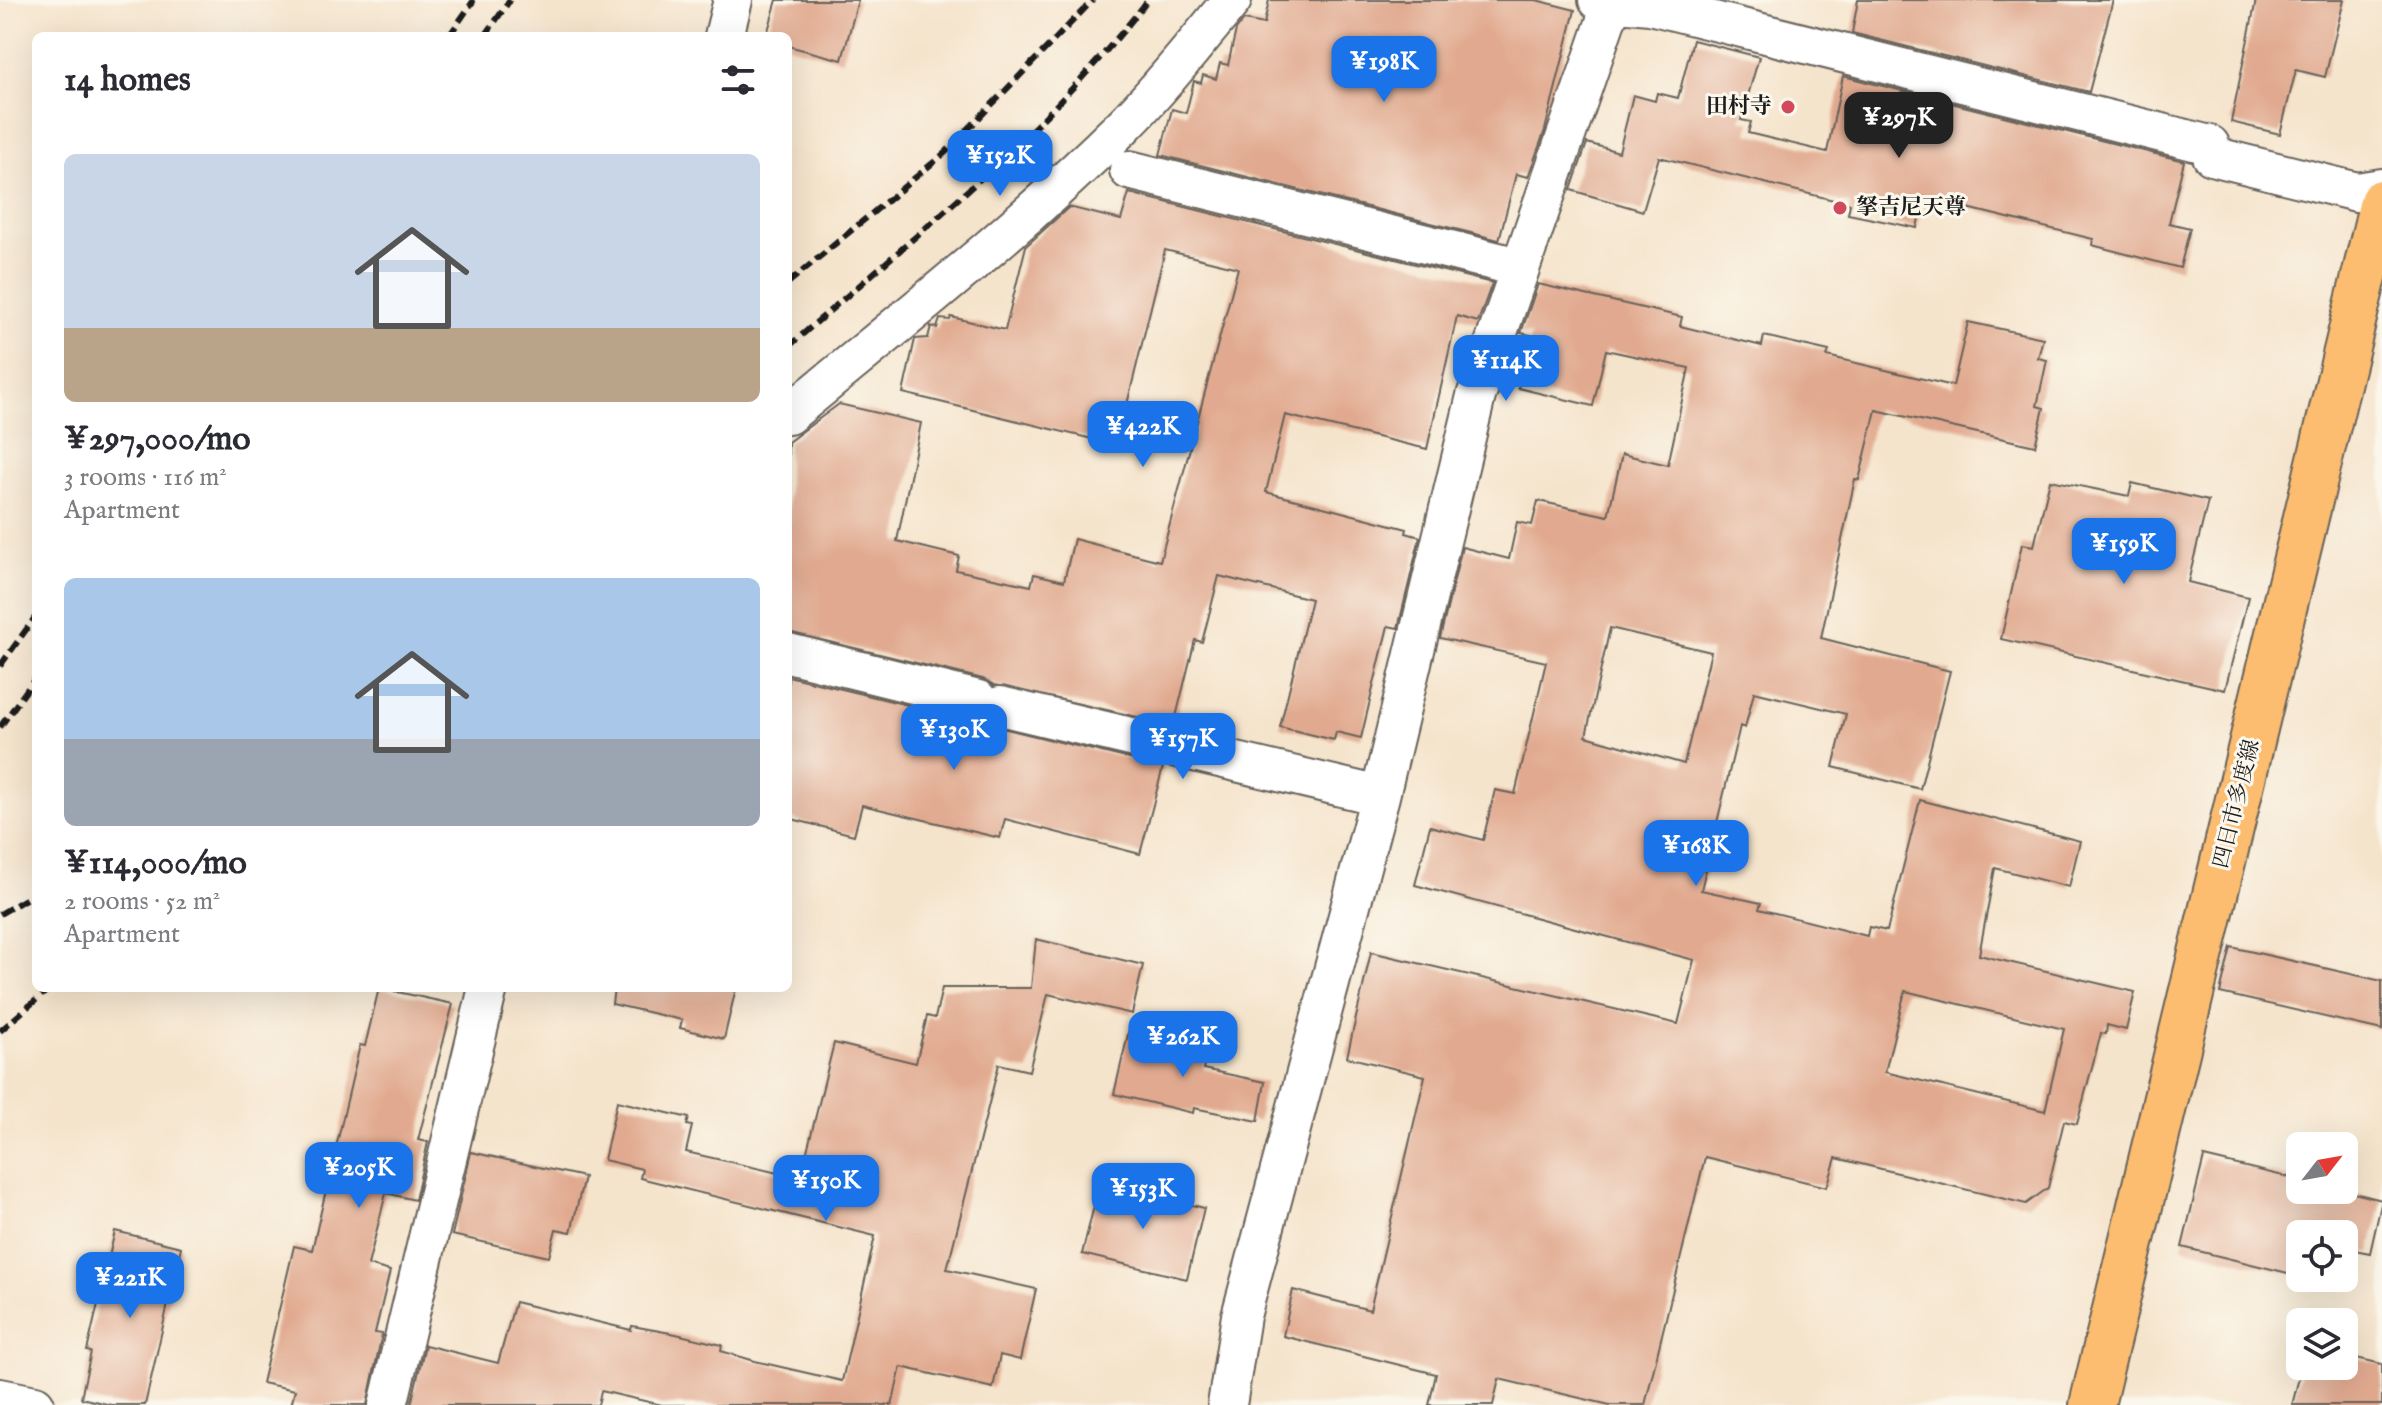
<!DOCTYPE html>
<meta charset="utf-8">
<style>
body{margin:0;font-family:"IM FELL English","Noto Serif JP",serif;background:#f7f7f7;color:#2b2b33;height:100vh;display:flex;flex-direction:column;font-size:30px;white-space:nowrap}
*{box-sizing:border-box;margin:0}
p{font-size:26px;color:#7c7c81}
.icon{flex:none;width:44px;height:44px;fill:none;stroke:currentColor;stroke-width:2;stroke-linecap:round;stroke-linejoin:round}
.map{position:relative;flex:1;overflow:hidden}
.details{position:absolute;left:32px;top:32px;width:760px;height:960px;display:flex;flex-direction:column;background:#fff;border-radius:12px;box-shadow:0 8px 32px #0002}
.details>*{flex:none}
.needle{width:52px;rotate:59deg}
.controls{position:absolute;left:2286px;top:1132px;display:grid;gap:16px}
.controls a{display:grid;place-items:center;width:72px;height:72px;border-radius:12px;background:#fff;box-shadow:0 8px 32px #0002;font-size:40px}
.price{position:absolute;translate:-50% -68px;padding:0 18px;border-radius:16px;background:#1a73e8;color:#fff;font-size:26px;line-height:52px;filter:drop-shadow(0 2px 4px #0008)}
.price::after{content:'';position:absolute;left:50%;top:48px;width:24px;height:18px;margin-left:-12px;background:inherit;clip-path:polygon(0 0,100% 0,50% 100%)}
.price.on{background:#222;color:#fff}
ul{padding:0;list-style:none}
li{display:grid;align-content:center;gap:16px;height:424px;padding:0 32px}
li span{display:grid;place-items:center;height:248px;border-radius:12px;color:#555}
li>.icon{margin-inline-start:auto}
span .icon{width:144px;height:144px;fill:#fffc;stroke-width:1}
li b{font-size:34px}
h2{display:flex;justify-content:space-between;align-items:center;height:96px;padding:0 32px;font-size:34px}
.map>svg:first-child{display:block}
.building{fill:#e1aa90;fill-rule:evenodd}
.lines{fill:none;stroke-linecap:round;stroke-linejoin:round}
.minor-casing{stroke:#68625a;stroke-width:42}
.primary-casing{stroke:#68625a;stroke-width:48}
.minor{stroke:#fff;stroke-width:38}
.primary{stroke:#fcbd6f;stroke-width:44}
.rail{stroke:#1c1c1c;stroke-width:6;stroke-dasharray:12 6;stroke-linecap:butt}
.poi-dot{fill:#d1495b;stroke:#fbf7ec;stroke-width:3}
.labels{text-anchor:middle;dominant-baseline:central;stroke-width:6;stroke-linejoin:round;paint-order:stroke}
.poi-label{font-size:22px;font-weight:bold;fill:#1c1c1c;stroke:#fbf7ec;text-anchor:end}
.street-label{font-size:22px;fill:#1c1c1c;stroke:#fbf7ec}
</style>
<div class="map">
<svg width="2382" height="1405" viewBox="0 0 2382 1405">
<rect width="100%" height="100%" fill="#fbf7ec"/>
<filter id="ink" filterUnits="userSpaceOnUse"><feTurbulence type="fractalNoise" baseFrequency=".0125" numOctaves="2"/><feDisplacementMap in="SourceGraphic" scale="16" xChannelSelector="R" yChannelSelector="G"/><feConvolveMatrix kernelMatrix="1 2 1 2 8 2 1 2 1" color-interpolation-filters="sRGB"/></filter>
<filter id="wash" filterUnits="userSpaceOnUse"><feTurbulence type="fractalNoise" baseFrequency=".006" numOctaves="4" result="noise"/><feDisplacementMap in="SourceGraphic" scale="32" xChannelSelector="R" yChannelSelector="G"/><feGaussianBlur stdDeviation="1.8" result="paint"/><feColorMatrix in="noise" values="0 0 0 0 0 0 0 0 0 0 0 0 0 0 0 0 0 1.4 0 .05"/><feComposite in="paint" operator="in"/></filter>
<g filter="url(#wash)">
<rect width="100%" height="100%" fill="#f5e4cc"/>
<g id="blocks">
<path class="building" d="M777,0H858L842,60L788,46V36L767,34Z
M1269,0H1536L1575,10L1545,130L1528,177L1516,174L1499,240L1160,155L1172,109L1186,113L1194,81L1201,83L1203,75L1216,79L1220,63L1228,65L1236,30L1244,20L1264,24Z
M1858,0H2113L2089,92L1852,33Z
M2256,0H2344L2325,77L2296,70L2280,134L2231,122Z
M1693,40L1759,57L1741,120L1751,122L1748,133L1827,152L1843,76L2184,161L2169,223L2190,228L2180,268L2092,245L2093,239L1923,197L1917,228L1848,214L1850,204L1659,157L1643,211L1571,190L1587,143L1619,152L1633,95L1655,101L1657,93L1678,98Z
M1129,193L1492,283L1478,322L1457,316L1427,449L1285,415L1266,492L1407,529L1406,533L1420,537L1398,628L1388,626L1361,738L1336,732L1334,740L1280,727L1311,599L1219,576L1202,642L1195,640L1174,725L994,685L983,679L788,632V442L839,404L921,423L897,541L959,556L956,570L1031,586L1034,574L1064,581L1074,539L1160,561L1238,268L1165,250L1117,445L903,393L915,339L928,338L931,326L937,328L940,319L950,320L951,317L1005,330L1026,246L1069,207L1121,220Z
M1538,284L1682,317L1680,326L1762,346L1764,336L1829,351L1827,356L1953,386L1968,322L2043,338L2038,358L2047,360L2037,406L2044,408L2035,446L1876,410L1859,480L1855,479L1821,638L1950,671L1920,789L1833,767L1846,714L1754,692L1745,728L1740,726L1701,890L1761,903L1759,909L1867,936L1869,927L1887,931L1920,800L2080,841L2069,887L1995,868L1979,955L2135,992L2126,1030L2107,1025L2106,1034L2101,1033L2077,1124L2064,1121L2048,1188L2026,1204L1836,1158L1827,1187L1705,1157L1645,1405H1610L1499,1379L1493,1405H1429L1436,1374L1283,1336L1293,1290L1370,1310L1425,1076L1347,1057L1371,952L1678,1024L1694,960L1415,885L1430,826L1483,840L1495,790L1515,794L1546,662L1440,638L1462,547L1509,559L1517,522L1532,525L1538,501L1608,516L1622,454L1668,465L1689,368L1606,350L1593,406L1518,388L1531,335L1521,333ZM1610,628L1711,652L1684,764L1586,736ZM1905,991L2064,1029L2045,1111L1885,1072Z
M2050,480L2129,496L2132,483L2208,501L2188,582L2248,597L2225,690L2001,639L2022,544L2034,546Z
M788,676L1163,767L1140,854L1005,819L1000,838L862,805L854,835L788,818Z
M1036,939L1143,965L1132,1014L1048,994L1029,1071L999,1064L947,1269L1036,1289L1020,1360L1000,1355L993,1388L901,1367L892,1405H662L601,1391L598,1405H411L425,1345L498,1363L515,1302L631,1330L632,1326L676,1334L722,1345L721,1351L755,1361L842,1381L875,1236L640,1178L642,1169L604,1160L617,1101L689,1118L687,1125L692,1126L686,1152L787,1175L792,1155L805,1159L834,1043L916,1063L927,1016L935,1018L942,988H1031Z
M2231,947L2382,981V1030L2220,993Z
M379,988L453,1004L418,1140L428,1142L415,1200L386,1193L368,1265L390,1271L375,1333L382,1334L367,1405H291L295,1390L262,1383L294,1246L312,1250L360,1045L365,1046Z
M614,988H736L724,1039L680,1028L682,1020L612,1004Z
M1129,1030L1208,1048L1203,1069L1265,1082L1258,1121L1194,1108L1193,1113L1114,1094Z
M471,1152L584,1177L571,1232L556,1229L549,1257L452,1235Z
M2204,1157L2300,1180V1190H2342L2382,1200L2370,1253L2344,1248V1234H2300V1276L2182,1247Z
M1100,1182L1204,1208L1187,1279L1082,1254Z
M115,1231L181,1247L145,1405H111L81,1398L91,1352L87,1351Z
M2344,1355L2382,1364V1405H2292L2302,1366H2344Z"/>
</g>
</g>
<g filter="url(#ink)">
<use href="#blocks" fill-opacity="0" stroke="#68625a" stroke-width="2"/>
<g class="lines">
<defs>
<path id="minor" d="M1598,0L1650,5L2210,145L2212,156L2357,192L2382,188
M724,36L733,0
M1129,170L1518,267
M788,415C902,321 1019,229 1124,125C1163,86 1197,42 1232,0
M788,653L978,700
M1000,706L1380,796
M0,1398L35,1405
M388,1405L488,988
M1227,1405L1241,1316L1380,796L1476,396L1613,0"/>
<path id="primary" d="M2092,1405L2382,202"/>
</defs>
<use href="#minor" class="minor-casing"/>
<use href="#primary" class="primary-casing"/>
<use href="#minor" class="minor"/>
<use href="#primary" class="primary"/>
<path class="rail" d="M449,36L474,0
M485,36L510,0
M788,283L946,152L1093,0
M788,347C914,237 1045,133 1148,0
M0,666L36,616
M0,727L36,677
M0,914L36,893
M0,1031L50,988"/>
</g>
</g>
<g class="poi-dot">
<circle cx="1788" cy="107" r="8"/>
<circle cx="1840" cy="208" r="8"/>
</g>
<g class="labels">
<g class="poi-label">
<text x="1772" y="107">田村寺</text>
<text x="1856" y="208" text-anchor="start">拏吉尼天尊</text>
</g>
<g class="street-label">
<text transform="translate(2237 804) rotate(-76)">四日市多度線</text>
</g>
</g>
</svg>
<div class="controls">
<a><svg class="needle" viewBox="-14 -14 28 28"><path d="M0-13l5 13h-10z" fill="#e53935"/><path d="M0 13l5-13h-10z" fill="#7c7c81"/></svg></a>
<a><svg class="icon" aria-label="locate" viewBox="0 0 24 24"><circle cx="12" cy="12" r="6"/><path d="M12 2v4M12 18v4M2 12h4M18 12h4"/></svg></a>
<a><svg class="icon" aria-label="layers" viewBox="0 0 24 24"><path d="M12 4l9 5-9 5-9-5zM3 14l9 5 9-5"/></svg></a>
</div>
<b class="price" style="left:1384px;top:104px">¥198K</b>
<b class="price on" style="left:1899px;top:160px">¥297K</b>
<b class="price" style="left:1000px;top:198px">¥152K</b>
<b class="price" style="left:1506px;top:403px">¥114K</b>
<b class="price" style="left:1143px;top:469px">¥422K</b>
<b class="price" style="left:2124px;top:586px">¥159K</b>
<b class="price" style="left:954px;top:772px">¥130K</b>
<b class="price" style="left:1183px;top:781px">¥157K</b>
<b class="price" style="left:1696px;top:888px">¥168K</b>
<b class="price" style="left:1183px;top:1079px">¥262K</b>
<b class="price" style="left:359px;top:1210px">¥205K</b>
<b class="price" style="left:826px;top:1223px">¥150K</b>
<b class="price" style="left:1143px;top:1231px">¥153K</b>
<b class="price" style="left:130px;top:1320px">¥221K</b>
<section class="details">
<h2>14 homes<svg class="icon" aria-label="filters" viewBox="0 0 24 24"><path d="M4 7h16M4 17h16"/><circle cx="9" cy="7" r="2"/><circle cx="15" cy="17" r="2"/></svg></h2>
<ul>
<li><span style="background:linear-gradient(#c9d6e8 70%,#b9a48a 0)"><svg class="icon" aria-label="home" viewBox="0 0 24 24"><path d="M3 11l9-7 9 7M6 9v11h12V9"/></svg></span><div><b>¥297,000/mo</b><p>3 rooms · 116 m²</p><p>Apartment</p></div></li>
<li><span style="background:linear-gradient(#a9c7e8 65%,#9aa5b1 0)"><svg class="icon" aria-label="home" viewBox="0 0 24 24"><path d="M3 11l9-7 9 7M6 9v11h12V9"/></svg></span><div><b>¥114,000/mo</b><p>2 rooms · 52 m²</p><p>Apartment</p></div></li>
</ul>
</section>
</div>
